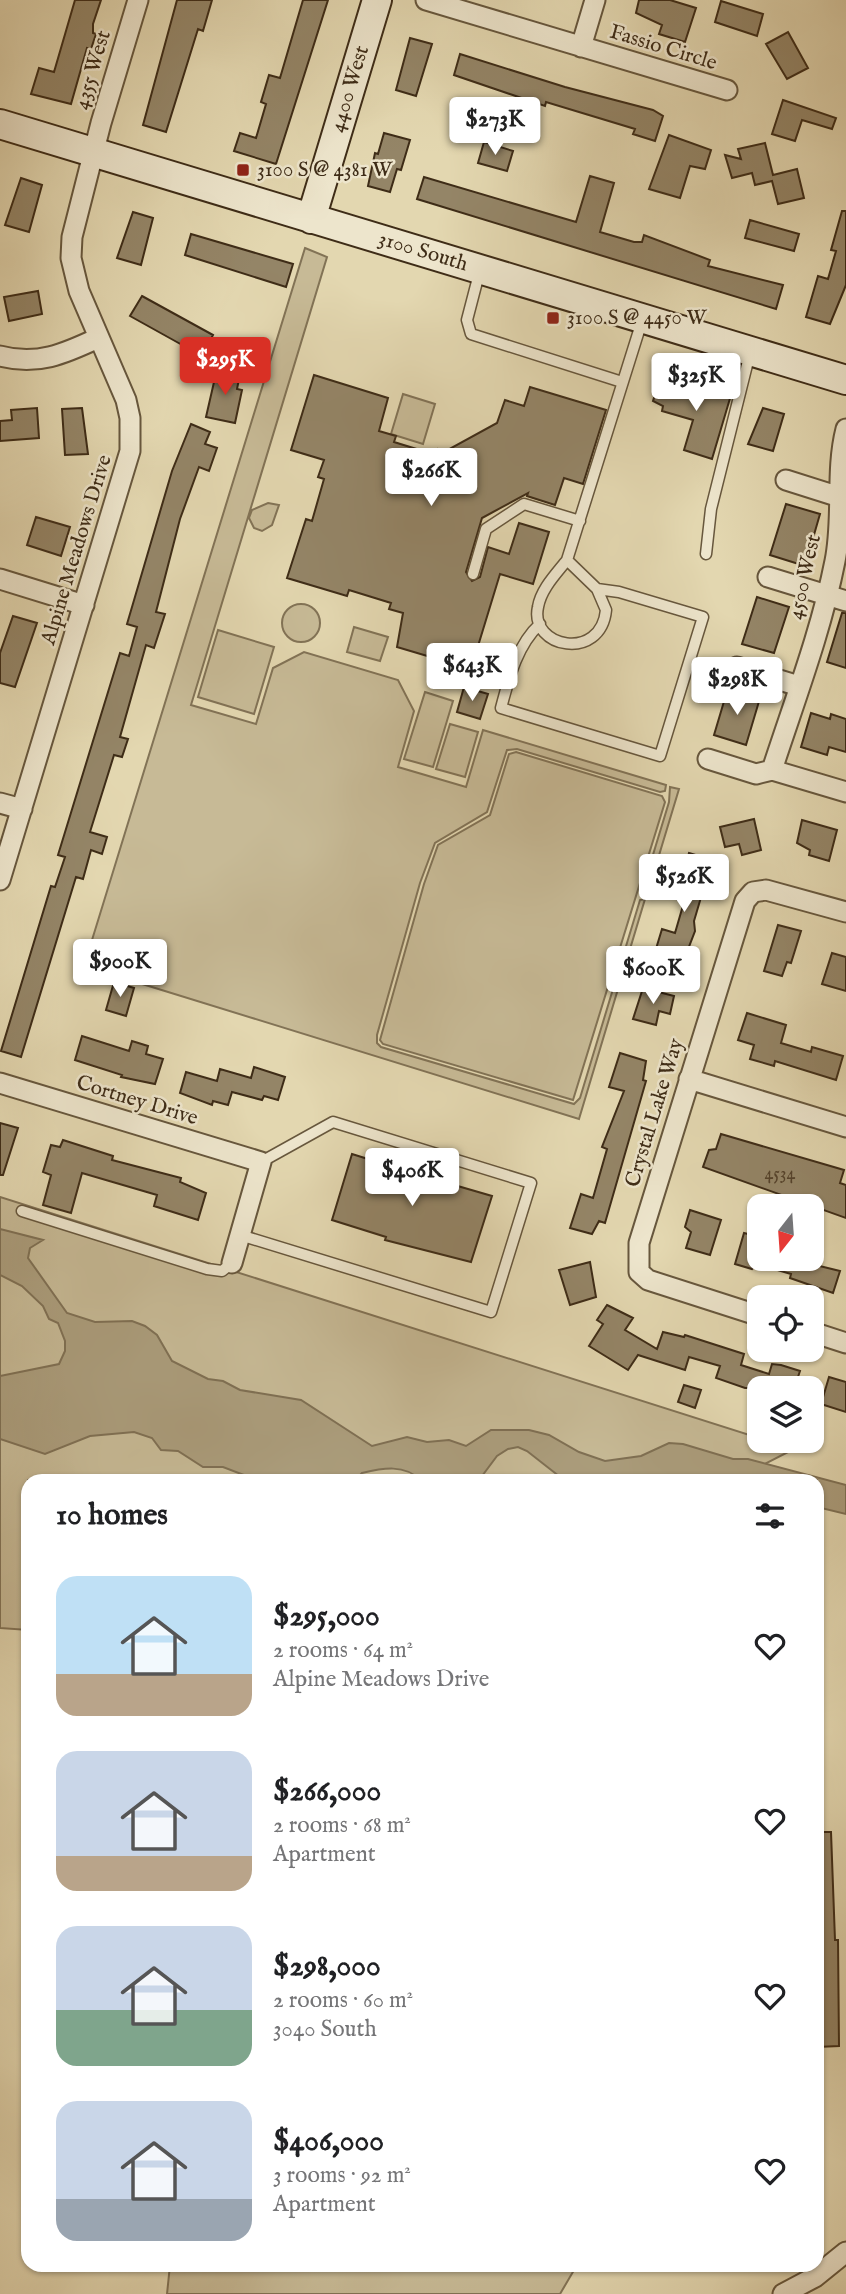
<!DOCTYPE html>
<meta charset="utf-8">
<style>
body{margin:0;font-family:"IM FELL English",serif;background:#f2f2f2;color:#202124;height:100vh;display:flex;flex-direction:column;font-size:26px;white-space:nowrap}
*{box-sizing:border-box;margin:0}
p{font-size:23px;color:#757577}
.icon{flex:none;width:38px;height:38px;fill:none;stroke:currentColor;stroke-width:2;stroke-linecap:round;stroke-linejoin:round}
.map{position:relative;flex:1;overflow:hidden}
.details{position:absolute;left:21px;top:1474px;width:803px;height:798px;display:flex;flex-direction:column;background:#fff;border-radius:21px;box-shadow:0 2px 5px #0004}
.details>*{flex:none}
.needle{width:46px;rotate:197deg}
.fabs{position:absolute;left:747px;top:1194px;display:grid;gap:14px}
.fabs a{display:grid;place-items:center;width:77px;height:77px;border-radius:14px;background:#fff;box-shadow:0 2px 5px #0004;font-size:35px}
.price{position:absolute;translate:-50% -60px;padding:0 16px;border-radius:7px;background:#fff;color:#222;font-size:23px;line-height:46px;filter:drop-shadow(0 2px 4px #0008)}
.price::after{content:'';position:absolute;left:50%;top:42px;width:21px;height:16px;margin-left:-10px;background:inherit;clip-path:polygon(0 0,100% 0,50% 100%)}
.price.selected{background:#d93025;color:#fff}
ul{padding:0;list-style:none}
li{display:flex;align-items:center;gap:21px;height:175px;padding:0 35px}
li span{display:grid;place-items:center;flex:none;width:196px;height:140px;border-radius:21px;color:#555}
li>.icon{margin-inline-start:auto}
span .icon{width:84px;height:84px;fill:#fffc;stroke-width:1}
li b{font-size:30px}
h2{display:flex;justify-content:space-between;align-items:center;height:84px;padding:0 35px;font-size:30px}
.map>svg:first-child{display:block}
.green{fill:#c7ba96;stroke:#827356;stroke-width:2}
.water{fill:#ab9d7c;stroke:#7f7054;stroke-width:2}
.building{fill:#948567;stroke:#3e2c17;stroke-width:2}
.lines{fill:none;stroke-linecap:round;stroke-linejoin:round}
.lane-casing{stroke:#67573d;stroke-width:13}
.street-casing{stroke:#67573d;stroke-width:23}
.secondary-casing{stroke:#3e2c17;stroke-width:32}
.lane{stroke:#ede5cc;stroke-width:10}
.street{stroke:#ede5cc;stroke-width:19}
.secondary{stroke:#ede5cc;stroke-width:28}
.poi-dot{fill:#8f2418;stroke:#ede5cc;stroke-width:2.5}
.labels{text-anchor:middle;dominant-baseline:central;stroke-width:5;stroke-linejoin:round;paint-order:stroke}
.number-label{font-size:18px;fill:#54422b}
.street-label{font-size:21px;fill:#3e2c17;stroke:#ede5cc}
.poi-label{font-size:21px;fill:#3e2c17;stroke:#ede5cc;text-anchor:start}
</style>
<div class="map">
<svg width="846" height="2294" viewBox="0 0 846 2294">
<rect width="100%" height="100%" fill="#e3d7b0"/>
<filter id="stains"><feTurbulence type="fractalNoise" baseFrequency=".00286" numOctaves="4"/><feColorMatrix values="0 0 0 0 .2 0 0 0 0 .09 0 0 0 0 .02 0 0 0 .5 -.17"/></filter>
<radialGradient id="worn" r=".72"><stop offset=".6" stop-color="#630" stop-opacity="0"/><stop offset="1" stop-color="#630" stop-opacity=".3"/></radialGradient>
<path class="green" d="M305,248L327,257L191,705L256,724L273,668L304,652L398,680L414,711L398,767L466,787L483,730L666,785L665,791L660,792L517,749L507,750L487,812L435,843L420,883L377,1035V1043L381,1047L574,1104L580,1098L640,900L645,899L579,1119L84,966Z
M403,394L435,404L423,444L391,434Z
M268,503L279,505L272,525L262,531L254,528L249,518L252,510Z
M282 623a19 19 0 1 1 38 0a19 19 0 1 1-38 0Z
M354,627L388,637L380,661L347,652Z
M218,630L274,647L254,714L198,697Z
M425,692L453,701L433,767L404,759Z
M450,724L478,732L465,777L436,769Z
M516,752L662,796L665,802L573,1100L383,1044L380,1040L424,884L438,845L490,815L509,754Z
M670,787L679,789L647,895L642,891L669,802Z
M0,1197L759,1438L760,1440L794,1449L733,1480H28V1630L0,1628Z
M170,2265V2264L577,2265L560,2294H167Z"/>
<path class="water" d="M0,1229L43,1240L30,1248L28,1258L67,1313L95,1322L132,1321L145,1326L157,1335L172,1361L208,1379L223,1381L240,1390L301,1400L372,1446L407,1437L427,1442L449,1440L466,1446L491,1430H529L549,1435L579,1452L605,1461L641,1456L669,1443L683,1444L733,1459H748L846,1485V1514L817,1507V1480H564L527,1451L518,1447L508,1449L497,1456L479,1480H420C405,1464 383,1468 362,1473L356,1480L326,1476L314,1480H257L223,1467H203L178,1451L161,1450L152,1438L134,1432L90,1436L45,1454L0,1439V1376L59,1364L65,1351V1341L58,1323L49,1319L43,1306L22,1286L0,1275Z"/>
<path class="building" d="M75,0H101L93,24V33L96,34L91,49L87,48L71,104L31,94L39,68L54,72Z
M177,0H212L203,31L198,29L166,132L143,125Z
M303,0H328L276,164L234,151L240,133L256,138L266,104L261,102L269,75L280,78Z
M639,0H670L696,8L685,42L659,34L662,25L636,13Z
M721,1L763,14L757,36L715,22Z
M788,32L808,68L787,79L766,44Z
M410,38L432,44L416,96L396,90Z
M460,54L565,87L653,110L663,116L655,141L633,134L635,129L546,102L545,106L454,75Z
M783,100L836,118L832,129L802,120L795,141L772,134Z
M384,133L410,140L401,170L397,169L390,192L368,186L375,153L378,154Z
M669,135L711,150L705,169L690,166L680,198L649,189Z
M484,142L513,151L507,171L478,163Z
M765,143L773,175L797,169L804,198L778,204L772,181L755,185L752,173L732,178L725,155L741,159L738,149Z
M590,176L614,183L600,232L634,242H642L644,235L710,260L708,266L783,285L776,309L417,199L424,177L576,222Z
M21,178L42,185L29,232L5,225Z
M842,211H846V285L830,324L806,317L818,276L828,279L836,251L831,250Z
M133,212L153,218L141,265L117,258Z
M750,220L799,234L794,251L745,238Z
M191,234L293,264L286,287L185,255Z
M38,291L42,314L9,321L4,297Z
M142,296L213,335L202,356L130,316Z
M217,369L240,374L237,389L242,390L235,423L206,417Z
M314,375L388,398L379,431L396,436L394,442L436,455L438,449L446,451L497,423L505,400L524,406L530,387L606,410L583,484L564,478L555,505L527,496L528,493L482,518L466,572L472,581L480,577L488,547L509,554L519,523L549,532L533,584L500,574L471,669L397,647L403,613L389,609L391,603L349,590L347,596L287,578L306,519L312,521L324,479L318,477L324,460L291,450Z
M670,379L731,395L712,459L684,450L693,420L662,411L663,406L653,401L658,385L667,388Z
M37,408L39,438L0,441V421L12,420L11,410Z
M82,408L88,454L65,455L62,409Z
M763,408L784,414L773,451L748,444Z
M191,424L210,432L205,444L217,448L209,471L199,467L180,519L156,612L165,614L154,648L146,645L120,737L128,739L122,757L114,755L90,832L107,837L102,854L91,850L83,879L76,877L21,1057L1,1051L51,886L55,887L65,857L58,855L120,653L129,656L137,627L127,624L172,471Z
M786,504L820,514L805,566L770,555Z
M36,517L70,527L61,556L27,545Z
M757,597L789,607L774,653L742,644Z
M842,613H846V668L827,662Z
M13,616L37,623L15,687L0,683V653Z
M464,687L488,694L480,719L457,712Z
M728,688L760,698L746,745L714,735Z
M811,713L830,719L831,714L846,719V752L829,747L827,755L801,747Z
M754,819L761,850L742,855L739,844L725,847L720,827Z
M802,820L837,830L829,861L809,855L810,850L797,843Z
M689,853L712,860L694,921L695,931L680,970L652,962L662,929L675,933L684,902L676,899Z
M778,925L801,931L791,963L787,962L782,976L764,971Z
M832,953L846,957V991L822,984Z
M114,982L134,988L126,1016L106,1010Z
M643,988L674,996L670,1014L659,1011L656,1025L633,1019Z
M747,1013L786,1025L781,1043L811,1052L812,1047L843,1056L836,1080L775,1061L774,1066L750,1059L754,1045L738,1040Z
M82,1036L129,1051L132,1041L148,1046L146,1054L163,1059L155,1084L121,1077L122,1075L75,1060Z
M620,1053L646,1061L643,1080L646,1081L605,1223L599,1221L592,1234L570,1228L581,1194L593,1198L607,1149L602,1147L624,1091L609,1087Z
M254,1067L285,1077L278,1100L264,1096L262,1100L232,1092L228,1105L213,1101L212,1105L180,1093L186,1072L217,1081L220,1069L251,1078Z
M0,1123L18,1128L3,1175H0Z
M721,1134L844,1170L840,1183L846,1185V1218L703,1167L709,1150L716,1149Z
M63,1140L113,1156L112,1160L181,1178L180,1182L206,1193L198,1220L154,1206L157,1195L82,1173L71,1213L43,1205L51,1175L43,1172L51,1145L60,1147Z
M352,1154L406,1171L408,1166L438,1176L437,1180L492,1196L471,1262L385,1240L386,1237L332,1220Z
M690,1210L721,1220L710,1255L686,1248L691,1232L685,1227Z
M744,1233L760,1237V1258H787L840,1271L833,1293L790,1278L791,1274L757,1264L752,1269L735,1264Z
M590,1262L596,1297L570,1305L559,1270Z
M607,1305L633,1318L625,1330L657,1349L663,1332L684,1337L685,1335L744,1354L741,1365L769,1374L772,1364L781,1365L800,1371L798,1377L823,1388H745L716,1378L720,1366L689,1357L685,1370L638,1355L628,1370L589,1346L603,1324L597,1320Z
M829,1377L846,1382V1412L821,1404Z
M684,1385L701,1390L695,1408L678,1402Z
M817,1832H831L835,1940H838L839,2046L817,2047Z"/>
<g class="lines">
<defs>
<path id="lane" d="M480,270L467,320L471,334L622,382
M706,554L711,509L750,353
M567,560L597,589L606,610C601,662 529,648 538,607C541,589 556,574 567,560L642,321
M473,574L486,529L524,504L580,521
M540,624C517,645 509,678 501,708L660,756L703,617L619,592L597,589
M22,1211L207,1269L222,1271L232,1263
M240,1235L491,1312L531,1183L333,1122L261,1162"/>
<path id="street" d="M426,0L727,90
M581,47L595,0
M0,356C37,366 64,354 98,338
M786,480L846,499
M768,577L846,601
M0,579L84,605
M737,667L799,686
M708,759L756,774L772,770L846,792
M772,770C794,702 821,632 835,561C844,517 835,472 846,429
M0,803L22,809
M0,880L130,451V418L126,400L79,291L71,258L72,237L101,123L138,0
M689,1079L846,1127
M0,1083L261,1162L232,1263
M760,1316L648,1280L639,1272V1243L745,901L753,892L766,890L846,912
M812,1332L846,1343
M783,2294L815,2277L846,2252"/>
<path id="secondary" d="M0,124L846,380
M311,219L377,0"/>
</defs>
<use href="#lane" class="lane-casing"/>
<use href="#street" class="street-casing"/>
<use href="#secondary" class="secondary-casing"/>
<use href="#lane" class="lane"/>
<use href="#street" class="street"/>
<use href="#secondary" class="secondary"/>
</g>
<g class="poi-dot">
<rect x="236" y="163" width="14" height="14" rx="3.5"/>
<rect x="546" y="311" width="14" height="14" rx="3.5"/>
</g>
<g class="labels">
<g class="number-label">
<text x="780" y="1174">4534</text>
</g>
<g class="street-label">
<text transform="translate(663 48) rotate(17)">Fassio Circle</text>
<text transform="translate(93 70) rotate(-73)">4355 West</text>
<text transform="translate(350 89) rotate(-73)">4400 West</text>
<text transform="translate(423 252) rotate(17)">3100 South</text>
<text transform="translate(77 550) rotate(-73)">Alpine Meadows Drive</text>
<text transform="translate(805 577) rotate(-77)">4500 West</text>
<text transform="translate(137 1101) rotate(17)">Cortney Drive</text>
<text transform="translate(655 1113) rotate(-73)">Crystal Lake Way</text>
</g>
<g class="poi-label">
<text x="257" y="170">3100 S @ 4381 W</text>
<text x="567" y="318">3100 S @ 4450 W</text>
</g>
</g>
<rect width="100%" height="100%" filter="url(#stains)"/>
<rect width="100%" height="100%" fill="url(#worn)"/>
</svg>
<div class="fabs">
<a><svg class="needle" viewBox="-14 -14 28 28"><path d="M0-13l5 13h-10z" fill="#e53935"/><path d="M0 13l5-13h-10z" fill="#757577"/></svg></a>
<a><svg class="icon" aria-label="locate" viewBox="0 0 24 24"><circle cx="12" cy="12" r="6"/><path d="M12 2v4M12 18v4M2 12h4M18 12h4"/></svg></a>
<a><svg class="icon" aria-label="layers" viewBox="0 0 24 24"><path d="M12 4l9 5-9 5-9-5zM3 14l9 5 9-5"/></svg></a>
</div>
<b class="price" style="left:495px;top:157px">$273K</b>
<b class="price selected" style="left:225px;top:397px">$295K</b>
<b class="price" style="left:696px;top:413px">$325K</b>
<b class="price" style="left:431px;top:508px">$266K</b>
<b class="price" style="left:472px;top:703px">$643K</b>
<b class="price" style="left:737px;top:717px">$298K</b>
<b class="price" style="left:684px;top:914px">$526K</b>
<b class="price" style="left:120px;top:999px">$900K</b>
<b class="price" style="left:653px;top:1006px">$600K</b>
<b class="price" style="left:412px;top:1208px">$406K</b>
<section class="details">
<h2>10 homes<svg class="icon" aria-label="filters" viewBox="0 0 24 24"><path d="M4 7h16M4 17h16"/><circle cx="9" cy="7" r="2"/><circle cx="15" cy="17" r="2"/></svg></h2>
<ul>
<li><span style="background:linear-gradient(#bfe0f5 70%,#b9a48a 0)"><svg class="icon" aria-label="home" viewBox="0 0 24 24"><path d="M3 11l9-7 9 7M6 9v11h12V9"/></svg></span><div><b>$295,000</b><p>2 rooms · 64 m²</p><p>Alpine Meadows Drive</p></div><svg class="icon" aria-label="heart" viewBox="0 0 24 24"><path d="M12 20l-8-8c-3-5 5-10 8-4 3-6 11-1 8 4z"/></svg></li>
<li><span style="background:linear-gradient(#c9d6e8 75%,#b9a48a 0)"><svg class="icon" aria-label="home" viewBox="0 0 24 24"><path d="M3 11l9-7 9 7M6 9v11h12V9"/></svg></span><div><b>$266,000</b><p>2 rooms · 68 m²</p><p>Apartment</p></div><svg class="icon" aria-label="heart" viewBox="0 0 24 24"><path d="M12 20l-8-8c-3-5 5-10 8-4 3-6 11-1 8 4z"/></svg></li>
<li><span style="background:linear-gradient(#c9d6e8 60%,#7fa58c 0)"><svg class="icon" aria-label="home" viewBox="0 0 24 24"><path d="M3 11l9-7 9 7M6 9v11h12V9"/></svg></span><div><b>$298,000</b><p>2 rooms · 60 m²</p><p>3040 South</p></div><svg class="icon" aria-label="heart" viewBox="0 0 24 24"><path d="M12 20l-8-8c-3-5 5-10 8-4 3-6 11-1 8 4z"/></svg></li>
<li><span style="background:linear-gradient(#c9d6e8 70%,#9aa5b1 0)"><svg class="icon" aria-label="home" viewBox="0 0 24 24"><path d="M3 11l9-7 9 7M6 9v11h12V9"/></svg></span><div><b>$406,000</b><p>3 rooms · 92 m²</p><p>Apartment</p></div><svg class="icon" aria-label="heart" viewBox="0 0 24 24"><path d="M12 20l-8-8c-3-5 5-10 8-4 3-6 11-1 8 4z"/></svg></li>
</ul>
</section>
</div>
